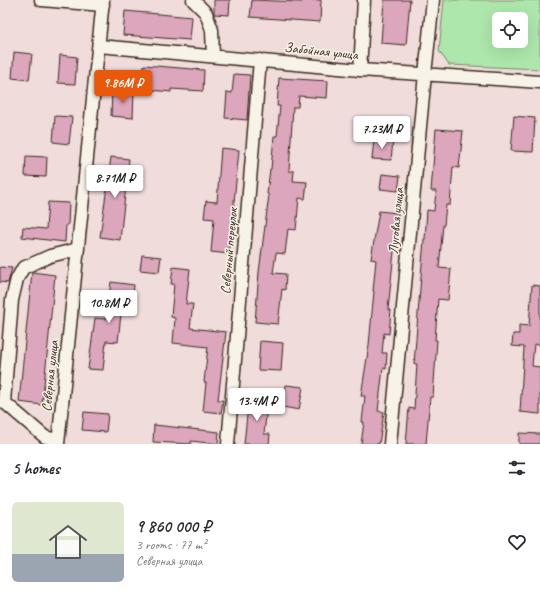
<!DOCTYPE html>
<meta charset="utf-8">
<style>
body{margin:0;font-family:Caveat,sans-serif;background:#f2f2f3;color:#2b2b33;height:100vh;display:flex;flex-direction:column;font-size:15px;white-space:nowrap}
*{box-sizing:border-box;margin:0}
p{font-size:13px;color:#7c7c81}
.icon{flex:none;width:22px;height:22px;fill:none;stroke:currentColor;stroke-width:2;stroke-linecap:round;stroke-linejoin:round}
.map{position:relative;height:444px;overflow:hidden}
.details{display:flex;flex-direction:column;background:#fff;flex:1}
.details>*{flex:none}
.fabs{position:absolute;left:492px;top:12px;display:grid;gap:8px}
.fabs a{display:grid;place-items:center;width:36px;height:36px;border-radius:6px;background:#fff;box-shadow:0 4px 16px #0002;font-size:20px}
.price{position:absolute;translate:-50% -34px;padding:0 9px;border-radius:4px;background:#fff;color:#222;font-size:13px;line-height:26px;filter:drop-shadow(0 1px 2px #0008)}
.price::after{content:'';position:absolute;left:50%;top:24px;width:12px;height:9px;margin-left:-6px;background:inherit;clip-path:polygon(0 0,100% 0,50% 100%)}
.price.current{background:#ea580c;color:#fff}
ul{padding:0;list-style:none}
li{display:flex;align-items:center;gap:12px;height:100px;padding:0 12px}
li span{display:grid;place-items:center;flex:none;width:112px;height:80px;border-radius:6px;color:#555}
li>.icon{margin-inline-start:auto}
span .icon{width:48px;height:48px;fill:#fffc;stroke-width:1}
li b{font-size:17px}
h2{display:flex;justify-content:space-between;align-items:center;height:48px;padding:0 12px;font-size:17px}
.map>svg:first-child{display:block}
.green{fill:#ade7ac;stroke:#748865;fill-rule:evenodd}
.building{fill:#dca6bc;stroke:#3b2a1e}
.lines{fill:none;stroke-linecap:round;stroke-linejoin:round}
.minor-casing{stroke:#3b2a1e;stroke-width:15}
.minor{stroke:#f7f3e8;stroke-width:12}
.labels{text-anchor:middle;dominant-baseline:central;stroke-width:3;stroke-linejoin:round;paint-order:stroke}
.street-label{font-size:14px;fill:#3b2a1e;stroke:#f7f3e8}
</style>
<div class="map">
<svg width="540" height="444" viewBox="0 0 540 444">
<rect width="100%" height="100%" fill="#efdcdb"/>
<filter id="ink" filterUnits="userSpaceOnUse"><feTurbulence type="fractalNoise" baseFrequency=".025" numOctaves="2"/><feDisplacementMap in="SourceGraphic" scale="8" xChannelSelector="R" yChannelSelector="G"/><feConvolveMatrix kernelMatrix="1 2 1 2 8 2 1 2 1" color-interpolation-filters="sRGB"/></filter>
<g filter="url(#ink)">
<path class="green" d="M444,0H540V69L449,65L439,51ZM499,19H521V41H499Z"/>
<path class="building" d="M214,0H230L229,15L214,14Z
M252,0L302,2V0H321L320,22L250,17Z
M384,0H410L406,45L381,43Z
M125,11L192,17L190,40L123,35Z
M14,52L32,54L29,80L12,78Z
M60,55L77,57L75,84L58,83Z
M144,65L204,70L203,91L171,89V92L142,89Z
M234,74L250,75L247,120L225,118L227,92L232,93Z
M279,78L328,81L327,98L299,96L298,107H293L289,171H294L293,181L307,182L305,199L299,198L296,230L288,229L285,254L276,253L273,273L286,274L285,290L282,289L278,324L255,322L259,272L269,195L267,194L270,169H271L274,136H277L280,106H277Z
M112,91L134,92L133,118L111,116Z
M55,116L72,117L69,144L53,142Z
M514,116L535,118L533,152L511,151Z
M436,129L463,131L459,168L453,167L450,205H446L444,225H443L439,268L451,269L448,300L438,299L435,340H437L433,397H430L426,444H406L409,408L414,409L417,364H414L424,239H425L427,210L434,211L436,191H431Z
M374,139L393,141L391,160L372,159Z
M221,148L239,150L229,254L211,252L214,219L204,218L206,201L217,202Z
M26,156L47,157L46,177L25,176Z
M111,157L129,159L120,240L100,237Z
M382,174L400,176L398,191L380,189Z
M48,202L69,203L68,225H66L65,242L22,237L23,227L46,229Z
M379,211L398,213L388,310H391L389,334L384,333L382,353H387L386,369L383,368L378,411L384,412L379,444H361L364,422H362L365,396H361L369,345L374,291H373L376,260L371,259Z
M142,255L161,257L159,272L140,270Z
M0,267L12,268L8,283L0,282Z
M173,267L190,269L186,304H193L190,328L226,332L218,400H223L221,413L203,411L206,383L204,382L208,347L173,343L175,318L171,317L174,284H171Z
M32,272L55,275L42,405L19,402Z
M111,282L134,285L132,305L122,304L118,342L106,341L103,370L88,369L95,318L106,319Z
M532,285L540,286V345L534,344L532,366L540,367V414L520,412L524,347L512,346L513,334H519V325L529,326Z
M260,341L283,343L281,371L258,370Z
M286,385L303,387L299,410L283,407Z
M249,396L268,398L264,434H270L269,444H244Z
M84,412L108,414L106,432L82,430Z
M154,425L219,432L218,444L191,441V444L153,442Z
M519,433L540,434V444H519Z"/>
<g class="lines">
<defs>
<path id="minor" d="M41,0L103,5
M193,0L206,13L212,30L213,56
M99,46L360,70L540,82
M360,70L364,0
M58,440L45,437L4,402L12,300L17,279L23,268L50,256L78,249
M58,444L103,0
M228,444L260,60
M390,444L425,74L433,0"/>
</defs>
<use href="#minor" class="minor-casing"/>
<use href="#minor" class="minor"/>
</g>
</g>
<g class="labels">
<g class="street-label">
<text transform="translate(321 51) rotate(6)">Забойная улица</text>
<text transform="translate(396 221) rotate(-85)">Луговая улица</text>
<text transform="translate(229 251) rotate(-85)">Северный переулок</text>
<text transform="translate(50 376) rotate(-84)">Северная улица</text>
</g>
</g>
</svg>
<div class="fabs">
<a><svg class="icon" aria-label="locate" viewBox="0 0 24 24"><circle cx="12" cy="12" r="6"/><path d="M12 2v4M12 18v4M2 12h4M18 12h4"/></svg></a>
</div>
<b class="price current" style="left:123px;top:104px">9.86M ₽</b>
<b class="price" style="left:382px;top:150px">7.23M ₽</b>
<b class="price" style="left:115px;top:199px">8.71M ₽</b>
<b class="price" style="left:109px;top:324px">10.8M ₽</b>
<b class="price" style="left:257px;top:422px">13.4M ₽</b>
</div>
<section class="details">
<h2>5 homes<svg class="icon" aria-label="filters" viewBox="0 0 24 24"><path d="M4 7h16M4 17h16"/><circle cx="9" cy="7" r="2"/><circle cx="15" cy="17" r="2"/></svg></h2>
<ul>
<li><span style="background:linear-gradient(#dfe7d0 65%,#9aa5b1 0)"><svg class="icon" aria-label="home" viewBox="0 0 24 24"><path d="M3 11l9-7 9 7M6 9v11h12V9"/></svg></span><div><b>9 860 000 ₽</b><p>3 rooms · 77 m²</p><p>Северная улица</p></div><svg class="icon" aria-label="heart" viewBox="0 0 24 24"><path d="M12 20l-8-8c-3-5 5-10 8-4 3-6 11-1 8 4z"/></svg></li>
</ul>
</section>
